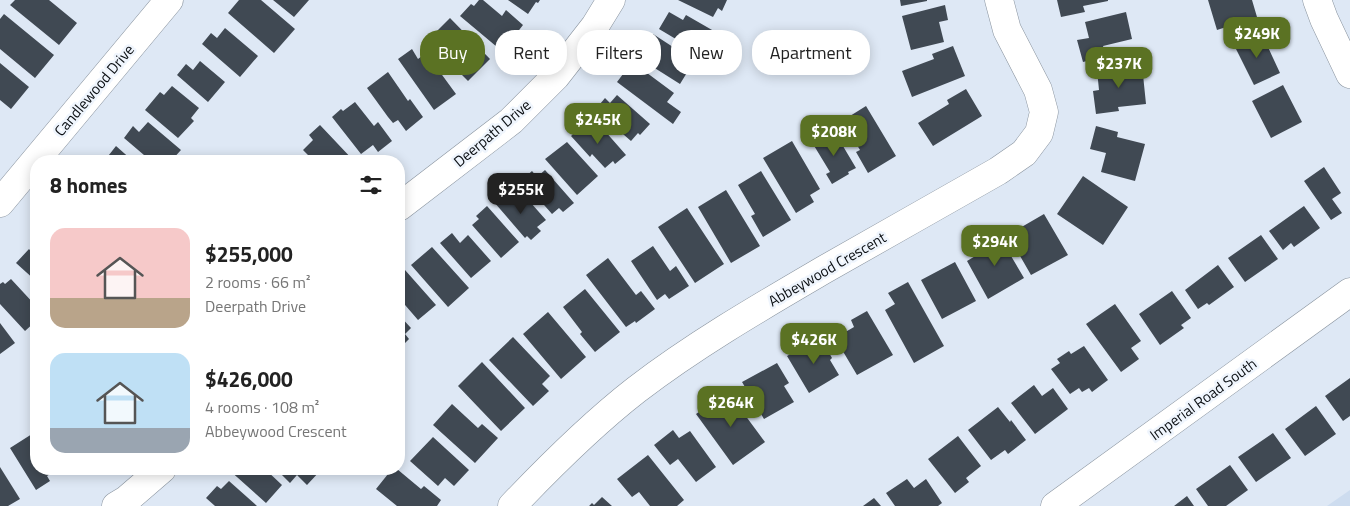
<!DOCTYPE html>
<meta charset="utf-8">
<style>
body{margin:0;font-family:"Titillium Web",sans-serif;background:#f6f6f6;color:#222;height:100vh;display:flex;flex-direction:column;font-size:19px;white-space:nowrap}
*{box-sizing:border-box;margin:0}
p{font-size:16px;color:#767676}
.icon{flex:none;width:28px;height:28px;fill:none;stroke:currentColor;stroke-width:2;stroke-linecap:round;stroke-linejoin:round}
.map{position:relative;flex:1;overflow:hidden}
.side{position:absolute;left:30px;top:155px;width:375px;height:320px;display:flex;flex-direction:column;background:#fff;border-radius:20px;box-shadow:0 2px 12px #0003}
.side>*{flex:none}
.guide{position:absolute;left:420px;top:30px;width:475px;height:45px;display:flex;gap:10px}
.price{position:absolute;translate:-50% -42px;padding:0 11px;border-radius:10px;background:#5b7223;color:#fff;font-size:16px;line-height:32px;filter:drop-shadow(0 1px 2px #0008)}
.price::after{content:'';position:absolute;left:50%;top:30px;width:15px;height:11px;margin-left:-8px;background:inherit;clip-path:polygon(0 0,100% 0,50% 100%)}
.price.on{background:#222;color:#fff}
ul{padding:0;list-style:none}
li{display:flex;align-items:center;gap:15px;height:125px;padding:0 20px}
li span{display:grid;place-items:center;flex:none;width:140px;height:100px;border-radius:15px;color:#555}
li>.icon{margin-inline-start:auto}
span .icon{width:60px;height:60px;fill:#fffc;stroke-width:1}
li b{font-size:21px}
h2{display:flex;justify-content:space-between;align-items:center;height:60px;padding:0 20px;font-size:21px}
.chip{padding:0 18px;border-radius:20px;background:#fff;box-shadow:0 2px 12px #0003;font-size:18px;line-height:45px}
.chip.on{background:#5b7223;color:#fff}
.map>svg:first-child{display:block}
.built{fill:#cddcef}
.building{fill:#404953}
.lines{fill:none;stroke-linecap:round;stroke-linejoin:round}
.minor-casing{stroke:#89939e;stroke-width:29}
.minor{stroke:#fff;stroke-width:28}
.labels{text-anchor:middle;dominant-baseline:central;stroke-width:5;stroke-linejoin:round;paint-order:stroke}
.street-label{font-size:15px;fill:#0a0e12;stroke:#eff5fd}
</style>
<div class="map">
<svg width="1350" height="506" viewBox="0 0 1350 506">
<rect width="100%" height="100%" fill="#dee8f5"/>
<path class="built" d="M1350,490V506H1327Z"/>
<path class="building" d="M15,0H49L77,23L59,45L10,5Z
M239,0H261L295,29L274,53L228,13Z
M273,0H309L294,17Z
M479,0H483L502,16L506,10L523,25L509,43L504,39L497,47L460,16L471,4L474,6Z
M508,0H540L538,3L536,2L528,14Z
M678,0H727L722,11L718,8L713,17Z
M900,0H927V1L901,6Z
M1057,0H1108V1L1083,6L1085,12L1061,17Z
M1208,0H1252L1257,17L1217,30Z
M945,5L948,20L939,22L944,42L911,50L902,16Z
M669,12L683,20L686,15L719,34L706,57L659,29Z
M1126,12L1132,39L1103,46L1106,56L1083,62L1077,40L1089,38L1085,22Z
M4,14L54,55L35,78L0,49V19Z
M450,18L490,59L468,81L452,65L454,63L429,39Z
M225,28L258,56L240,77L202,44L211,33L217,38Z
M1261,32L1280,73L1254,85L1234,45Z
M653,34L673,47L671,49L689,60L684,69L688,71L680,84L642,60L648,51L644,48Z
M953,46L965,76L912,97L902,71L934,59L932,54Z
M412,49L418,59L426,53L456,94L434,110L398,59Z
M200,61L225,82L208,102L177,75L186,64L193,70Z
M0,63L29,87L11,109L0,100Z
M1142,65L1146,104L1118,107L1119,111L1096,114L1093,91L1099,90L1097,70Z
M639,67L674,93L667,102L681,112L673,124L617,82L626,70L632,75Z
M388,72L408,101L410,99L423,117L406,131L398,120L393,123L388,117L367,88Z
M1283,85L1302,122L1271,138L1252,101Z
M172,86L199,108L191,118L194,121L178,138L145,110L160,92L164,95Z
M966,89L982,116L933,146L918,123L949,104L947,100Z
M617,95L650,124L640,135L638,133L631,141L595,110L605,98L610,103Z
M355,102L374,126L378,122L392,141L378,152L373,145L361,154L332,117L341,109L343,111Z
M866,106L896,156L868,173L856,152L860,150L842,121Z
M148,122L181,150L171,161H151L124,138L133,126L139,132Z
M597,122L626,155L615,164L613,161L605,168L592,154L590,157L571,136L584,124L589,129Z
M320,125L354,161H314L303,150L313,140L309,135Z
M1096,126L1118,132L1117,137L1145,144L1135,181L1101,172L1106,153L1090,149Z
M834,131L856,168L848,172L849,174L832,184L826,174L830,172L813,144Z
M792,141L820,189L810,195L814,202L796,213L763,158Z
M567,142L598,176L577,195L545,159Z
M116,146L133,161H106L105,160Z
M1324,167L1341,193L1332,199L1342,213L1331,220L1304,181Z
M545,170L574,203L563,212L559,208L552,214L522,180L532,171L537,177Z
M761,171L791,220L763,237L751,216L755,214L738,185Z
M1083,176L1128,207L1103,245L1057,214Z
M726,190L760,246L731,263L698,207Z
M506,192L515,202L523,194L546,220L537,227L541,231L531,240L527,236L525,238L494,202Z
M487,206L519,242L501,258L472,225L479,219L476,216Z
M1304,206L1320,228L1294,247L1291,243L1283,250L1269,231Z
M687,208L724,264L695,283L658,227Z
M1044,214L1068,255L1031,275L1008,235Z
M452,233L460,243L468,235L491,261L471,278L440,243Z
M998,234L1024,278L988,299L967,261L982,252L978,245Z
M1261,235L1278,259L1245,282L1228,258Z
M653,246L670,271L676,266L689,286L669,299L665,294L657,300L631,261Z
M432,247L469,288L448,307L411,265Z
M29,249L34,255L36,253V281L16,263Z
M608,258L636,295L641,291L655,309L636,323L635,321L626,327L586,275Z
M955,262L976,301L942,319L921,280Z
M1218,265L1234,287L1209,305L1207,303L1198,309L1185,290Z
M405,270L436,305L418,320L399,298V276Z
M11,279L36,306V309L30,315L36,321L25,331L0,304V284L3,282L5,284Z
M908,282L944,346L914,363L885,310L895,304L888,293Z
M585,289L620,332L595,352L580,334L582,332L563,307Z
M1172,291L1191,318L1181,325L1184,328L1160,345L1139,314Z
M1115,304L1141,341L1131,348L1139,359L1121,372L1086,324Z
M867,311L893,355L857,375L835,338L854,327L851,320Z
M548,312L586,357L561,379L523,334Z
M399,315L411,328L405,334L409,339L399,349Z
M0,323L15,343L0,354Z
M513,337L550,376L542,384L549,391L533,406L489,360Z
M820,337L832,358L830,360L839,375L809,393L787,356Z
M1084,346L1108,380L1092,392L1089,388L1082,392L1079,388L1070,394L1051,369L1060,363L1057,359L1069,351L1071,354Z
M482,362L525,408L501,431L458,386Z
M777,363L789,383L784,386L794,402L764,419L742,382Z
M1350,378V416L1343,421L1325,396Z
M1034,385L1042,396L1053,388L1068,409L1035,434L1011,403Z
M728,392L765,442L733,465L696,414Z
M452,404L478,428L482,424L498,438L475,463L433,425Z
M1316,406L1336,434L1305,456L1285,429Z
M998,407L1010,422L1011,420L1026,440L1008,454L1005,450L991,460L968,430Z
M673,430L679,438L690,431L716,467L696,482L678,459L670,465L654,445Z
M1273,433L1291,458L1256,482L1238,457Z
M32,434L36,441V469H54L55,471L47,476L50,481L36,490L10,448Z
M958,436L981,466L966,478L969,482L955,493L928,459Z
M433,437L469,470L454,486L445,478L438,486L410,461Z
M648,455L684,500L677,506H650L639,492L632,497L617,479Z
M1230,465L1248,490L1226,506H1208L1196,489Z
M0,467L20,499L8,506H0Z
M228,469H265L282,485L266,503Z
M276,469H318L320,471L307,485L297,475L290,483Z
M392,469H397L421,489L424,486L441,500L437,506H397L376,489Z
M907,479L914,488L926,479L942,503L938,506H895L886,493Z
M229,481L257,506H215L206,498L217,486L221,489Z
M1187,496L1194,506H1174Z
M602,497L612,506H589L592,503L594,505Z
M874,498L881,506H863Z"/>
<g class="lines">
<defs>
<path id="minor" d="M1317,0L1324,19L1350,74
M0,203L169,0
M399,207L511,121L556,76L595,26L611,0
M116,506L126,500L162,469
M512,506C551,465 591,425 636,390C696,344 762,306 827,268C884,236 941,203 998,171L1024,153L1039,133L1044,112L1038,90L1007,30L999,0
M1055,506L1350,292"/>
</defs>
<use href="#minor" class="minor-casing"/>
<use href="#minor" class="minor"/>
</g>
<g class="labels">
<g class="street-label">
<text transform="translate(94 90) rotate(-50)">Candlewood Drive</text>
<text transform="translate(492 133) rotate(-40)">Deerpath Drive</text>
<text transform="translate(827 269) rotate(-30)">Abbeywood Crescent</text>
<text transform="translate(1203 399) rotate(-36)">Imperial Road South</text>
</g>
</g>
</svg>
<b class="price" style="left:1257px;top:59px">$249K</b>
<b class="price" style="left:1119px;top:89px">$237K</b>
<b class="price" style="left:598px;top:145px">$245K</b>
<b class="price" style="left:834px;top:157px">$208K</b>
<b class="price on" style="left:521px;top:215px">$255K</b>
<b class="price" style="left:995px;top:267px">$294K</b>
<b class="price" style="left:814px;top:365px">$426K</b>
<b class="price" style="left:731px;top:428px">$264K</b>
<div class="guide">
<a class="chip on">Buy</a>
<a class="chip">Rent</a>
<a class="chip">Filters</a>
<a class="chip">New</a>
<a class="chip">Apartment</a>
</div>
<section class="side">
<h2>8 homes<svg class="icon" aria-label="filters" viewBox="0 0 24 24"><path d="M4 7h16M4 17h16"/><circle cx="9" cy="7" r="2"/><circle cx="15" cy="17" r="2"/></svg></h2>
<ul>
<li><span style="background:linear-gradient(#f6c9c9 70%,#b9a48a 0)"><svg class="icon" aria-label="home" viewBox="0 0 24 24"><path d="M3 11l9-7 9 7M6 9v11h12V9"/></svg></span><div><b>$255,000</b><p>2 rooms · 66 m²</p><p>Deerpath Drive</p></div></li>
<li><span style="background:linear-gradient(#bfe0f5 75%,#9aa5b1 0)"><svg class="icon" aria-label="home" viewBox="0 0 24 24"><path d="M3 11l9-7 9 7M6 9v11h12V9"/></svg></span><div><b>$426,000</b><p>4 rooms · 108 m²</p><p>Abbeywood Crescent</p></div></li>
</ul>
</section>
</div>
